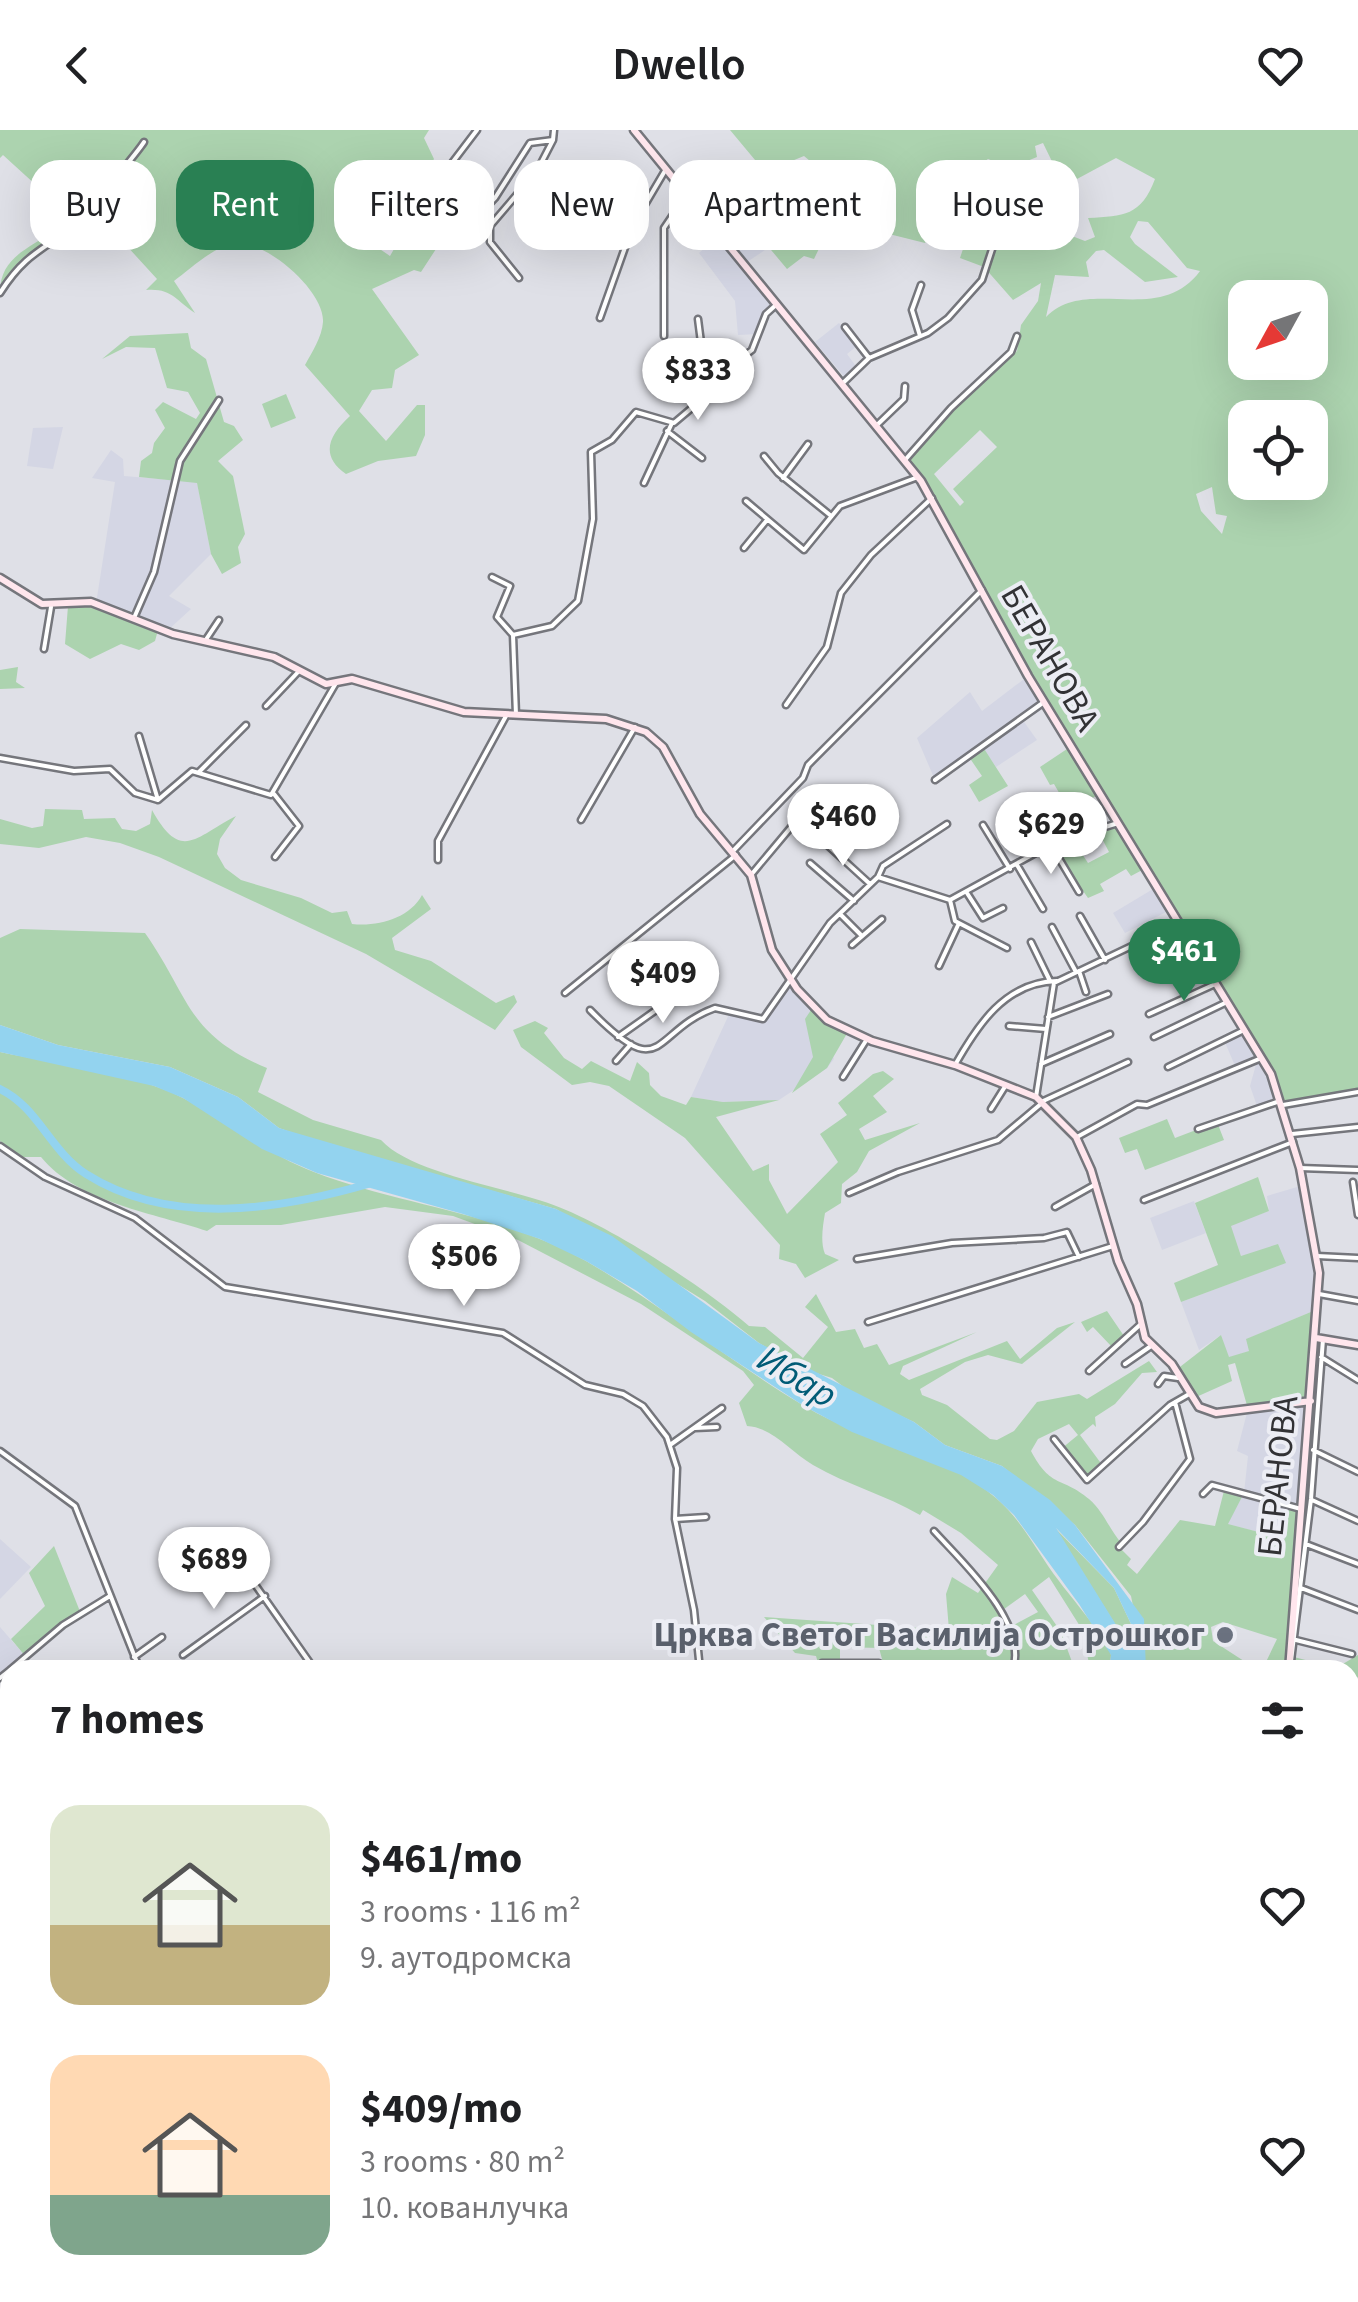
<!DOCTYPE html>
<meta charset="utf-8">
<style>
body{margin:0;font-family:"Source Sans 3",sans-serif;background:#f2f2f2;color:#202124;height:100vh;display:flex;flex-direction:column;font-size:38px;white-space:nowrap}
*{box-sizing:border-box;margin:0}
p{font-size:32px;color:#757577}
.icon{flex:none;width:55px;height:55px;fill:none;stroke:currentColor;stroke-width:2;stroke-linecap:round;stroke-linejoin:round}
.map{position:relative;flex:1;overflow:hidden}
.side{position:absolute;left:0px;top:1530px;width:1360px;height:642px;display:flex;flex-direction:column;background:#fff;border-radius:30px 30px 0 0;box-shadow:0 10px 40px #0002}
.side>*{flex:none}
.guide{position:absolute;left:30px;top:30px;width:1300px;height:90px;display:flex;gap:20px}
.needle{width:65px;rotate:230deg}
.fabs{position:absolute;left:1228px;top:150px;display:grid;gap:20px}
.fabs a{display:grid;place-items:center;width:100px;height:100px;border-radius:20px;background:#fff;box-shadow:0 10px 40px #0002;font-size:50px}
.price{position:absolute;translate:-50% -85px;padding:0 22px;border-radius:35px;background:#fff;color:#222;font-size:32px;line-height:65px;filter:drop-shadow(0 2px 5px #0008)}
.price::after{content:'';position:absolute;left:50%;top:60px;width:30px;height:22px;margin-left:-15px;background:inherit;clip-path:polygon(0 0,100% 0,50% 100%)}
.price.on{background:#298053;color:#fff}
ul{padding:0;list-style:none}
li{display:flex;align-items:center;gap:30px;height:250px;padding:0 50px}
li span{display:grid;place-items:center;flex:none;width:280px;height:200px;border-radius:30px;color:#555}
li>.icon{margin-inline-start:auto}
span .icon{width:120px;height:120px;fill:#fffc;stroke-width:1}
li b{font-size:42px}
h2{display:flex;justify-content:space-between;align-items:center;height:120px;padding:0 50px;font-size:42px}
.chip{padding:0 35px;border-radius:30px;background:#fff;box-shadow:0 10px 40px #0002;font-size:35px;line-height:90px}
.chip.on{background:#298053;color:#fff}
header{display:flex;justify-content:space-between;align-items:center;height:130px;padding:0 50px;background:#fff;font-size:45px;font-weight:600}
.map>svg:first-child{display:block}
.built{fill:#d4d6e4}
.green{fill:#acd3af;fill-rule:evenodd}
.water{fill:#93d3ef;fill-rule:evenodd}
.lines{fill:none;stroke-linecap:round;stroke-linejoin:round}
.stream{stroke:#93d3ef;stroke-width:2.5}
.river{stroke:#93d3ef;stroke-width:8}
.street-casing{stroke:#75767c;stroke-width:9}
.secondary-casing{stroke:#75767c;stroke-width:11}
.primary-casing{stroke:#b78091;stroke-width:12}
.street{stroke:#fff;stroke-width:4}
.secondary{stroke:#ffe6ed;stroke-width:6}
.primary{stroke:#feccdb;stroke-width:8}
.rail{stroke:#535457;stroke-width:2.5;stroke-dasharray:18 18;stroke-linecap:butt}
.worship-dot{fill:#6b7280;stroke:#ecedf4;stroke-width:4}
.labels{text-anchor:middle;dominant-baseline:central;stroke-width:8;stroke-linejoin:round;paint-order:stroke}
.street-label{font-size:35px;fill:#323235;stroke:#ecedf4}
.worship-label{font-size:35px;font-weight:bold;fill:#5b616d;stroke:#ecedf4;text-anchor:end}
.water-label{font-size:38px;font-style:italic;fill:#015b76;stroke:#ecedf4}
</style>
<header><svg class="icon" aria-label="back" viewBox="0 0 24 24"><path d="M15 5l-7 7 7 7"/></svg>Dwello<svg class="icon" aria-label="heart" viewBox="0 0 24 24"><path d="M12 20l-8-8c-3-5 5-10 8-4 3-6 11-1 8 4z"/></svg></header>
<div class="map">
<svg width="1358" height="2172" viewBox="0 0 1358 2172">
<rect width="100%" height="100%" fill="#dfe0e7"/>
<path class="built" d="M745,95L751,96L768,118L744,134L777,174L758,204L738,205L735,171L699,123L720,105L724,109Z
M839,193L858,215L847,224L858,239L847,250L815,212Z
M63,297L53,339L27,336L33,298Z
M111,320L123,329L124,346L197,352L211,424L169,466L191,479L167,501L96,474L115,352L92,348Z
M1028,546L1044,572L1022,589L1037,610L996,637L982,617L935,650L917,608L970,562L982,581Z
M1158,756L1172,779L1125,803L1113,783Z
M791,852L812,875L834,929L827,938L779,970L723,972L691,967L731,880L767,887Z
M1247,899L1281,967L1257,976L1250,956L1257,931L1236,938L1224,910Z
M1304,1055L1317,1120L1318,1179L1247,1209L1250,1221L1228,1228L1221,1205L1199,1220L1181,1172L1285,1133L1241,1126L1230,1095L1269,1081L1267,1066Z
M1194,1071L1206,1103L1162,1120L1150,1088Z
M1311,1271L1301,1379L1286,1409L1227,1394L1244,1363L1248,1326L1237,1321L1248,1279Z
M0,1409L31,1437L0,1469Z
M0,1497L26,1527L0,1548Z
M1350,1700L1358,1701V1770L1350,1771Z
M0,1889L10,1899V2162L114,2163L116,2172H0Z
M1212,2162L1278,2163V2172H1248Z
M539,2163H603V2172H539Z
M727,2163H795V2172H751Z"/>
<path class="green" d="M0,0H429L424,8L434,29L418,53L396,44L388,46L366,102L368,111L390,126L410,91L436,119L421,142L414,140L372,159L419,225L395,240L392,258L372,260L359,281L386,311L417,275H425V305L416,326L378,331L346,344C320,326 328,306 350,286L305,235C312,222 322,207 323,192C325,161 265,109 234,113C215,116 190,139 174,151L195,183C175,170 172,158 146,160L157,149L125,114L101,71L79,96L22,132L0,162C0,127 30,118 54,101L37,56L3,25L0,28Z
M730,0H1358V962L1283,975L1271,944L1146,738L1131,746L1126,739L1100,754L1104,761L1088,768L1051,715L1071,707L1088,733L1109,722L1097,699L1117,693L1100,664L1069,680L1054,654L1050,655L1040,637L1070,617L947,395L905,330L951,278L1017,221L1021,195L1038,171L1041,153L1013,170L984,137L960,128L963,119L928,107L925,113L861,97L850,118L829,98L814,129L804,126L787,139L751,96L760,94L781,116L799,105L809,84L804,64L822,41L804,26L765,42ZM1043,13L1064,56L1116,28L1155,49C1141,86 1124,86 1088,88L1095,107L1085,111L1051,98L1013,93L973,40L988,29L1010,38L1037,27L1035,16ZM1138,91L1148,92L1187,138L1200,141C1159,197 1087,145 1046,187L1055,145L1089,147L1086,132L1096,121L1104,120L1145,152L1178,147L1135,114L1130,107ZM1245,168H1310V232H1245ZM1245,288H1310V352H1245ZM980,300L997,317L953,359L964,372L960,376L934,344ZM1212,357L1216,384L1227,386L1222,404L1201,381L1196,364Z
M188,203L191,218L206,229L224,292L234,296L243,310L218,331L233,346L245,404L238,417L241,433L222,444L211,424L197,353L139,347L141,331L152,323L154,313L165,298L155,280L163,272L196,289L200,283L188,262L167,258L155,218L126,217L102,229L130,206Z
M286,264L296,288L271,298L262,274Z
M89,475L151,495L158,500L155,511L139,520L121,514L90,529L65,514L68,476Z
M18,537L16,552L25,558L0,559V540Z
M983,617L1008,656L979,672L969,655L982,646L969,627Z
M45,679L82,680L84,689L115,688L122,699L136,701L150,694L152,680C181,732 194,708 236,686L220,709L217,724L225,738L241,750L301,768L332,783L347,781L352,794C378,797 410,788 422,765L431,779L392,808L395,820L431,831L496,873L514,865L517,872L495,900L366,824L159,727L120,713L86,707L39,718L0,714V689L32,698L43,696Z
M20,799L145,803C191,869 186,904 267,938L258,962L313,990L381,1010C414,1046 517,1058 566,1080C620,1103 704,1157 749,1196L765,1197L803,1228L828,1197L805,1177L816,1164L836,1202L855,1199L864,1218L877,1214L889,1235L977,1202L903,1236L900,1244L909,1250L1007,1211L1020,1229L1057,1198L1075,1192L1022,1234L988,1225L965,1232L920,1259L922,1265L947,1275L990,1309L997,1310L1014,1301L1037,1272L1079,1264L1087,1269L1149,1231L1157,1242L1142,1243L1115,1274L1095,1287L1096,1297L1093,1294L1080,1305L1103,1336L1087,1350L1061,1319L1078,1305L1069,1294L1038,1309L1031,1321C1051,1359 1062,1346 1089,1369C1104,1382 1109,1399 1122,1414L1119,1417L1131,1429L1127,1435L1137,1444L1180,1390L1215,1396L1225,1357L1244,1363L1228,1394L1285,1409L1288,1376L1301,1379L1289,1531L1292,1537L1294,1527L1336,1538L1358,1525V1547L1350,1553V1540H1146L1131,1466L1075,1395L1002,1336L945,1315L914,1292L853,1264L832,1248L803,1239L759,1213L705,1171L556,1079L318,1012L279,998L238,967L170,937L58,915L0,895V808ZM1223,1492L1277,1509L1265,1534L1247,1533L1213,1511L1211,1497Z
M813,877L827,890L849,900L827,938L792,963L813,927L805,889Z
M535,891L548,898L544,903L564,928L582,939L591,931L630,951L637,932L649,943L650,955L661,966L686,975L691,967L723,972L779,970L716,987L753,1041L769,1034V1050L787,1084L838,1032L820,1004L847,985L838,973L873,944L883,941L894,949L873,966L887,982L859,999L865,1010L920,993L869,1021L857,1042L842,1054L841,1073L825,1083C823,1095 820,1112 825,1124L839,1130L805,1148L796,1134L779,1129L780,1115L685,1008L609,956L590,952L572,955L521,917L513,900Z
M0,922C55,934 133,942 183,968C228,991 265,1023 314,1042C402,1076 502,1083 586,1131C662,1175 730,1232 806,1277C863,1311 947,1325 996,1368C1023,1391 1038,1424 1059,1451C1069,1465 1109,1511 1111,1525C1111,1530 1109,1535 1109,1540H1090L1083,1501L1049,1447L1032,1460L1061,1502L1075,1540H1067V1533L1013,1540H885L879,1518L840,1517V1533H818L816,1526L795,1523L764,1487L949,1500L946,1464L952,1447L978,1463L998,1435L961,1403L923,1380L920,1385C886,1365 847,1355 813,1335C791,1322 772,1297 747,1296L739,1273L754,1255L743,1241L641,1174L518,1110L453,1086L385,1077L281,1095H216L207,1101C157,1084 77,1072 41,1027H23L0,1011ZM1025,1464L1038,1482L1008,1498L1000,1482Z
M1167,989L1175,1008L1217,992L1224,1010L1145,1040L1137,1019L1125,1023L1119,1008Z
M1258,1047L1269,1081L1231,1096L1241,1126L1278,1114L1286,1133L1181,1172L1174,1153L1218,1135L1195,1073Z
M1318,1179L1311,1271L1248,1279L1235,1233L1228,1235L1232,1251L1194,1268L1176,1240L1221,1205L1229,1227L1249,1221L1246,1209Z
M1107,1181L1124,1206L1112,1217L1093,1197L1087,1202L1081,1192Z
M1055,1398L1114,1458L1131,1494L1129,1508L1123,1507Z
M54,1416L81,1484L26,1527L11,1509L45,1476L29,1443Z
M0,1674L10,1691V1749L0,1738Z"/>
<path class="water" d="M0,895L58,915L170,937L238,967L279,998L556,1079L612,1106L759,1213L914,1292L945,1315L1002,1336L1050,1370L1075,1395L1144,1489L1146,1540H1109L1111,1525L1079,1474L1014,1385L993,1365L961,1345L852,1302L804,1276L691,1202L637,1161L586,1131L540,1109L463,1084L317,1043L262,1019L183,968L154,956L0,922ZM1056,1398L1114,1458L1131,1494L1129,1508L1123,1506Z
M958,2163H1000L1006,2172H963Z"/>
<g class="lines">
<path class="stream" d="M1350,1565L1358,1557"/>
<path class="river" d="M0,959C38,977 50,1021 86,1044C170,1097 278,1080 368,1054"/>
<defs>
<path id="street" d="M479,85L495,68L530,13L553,10L554,0
M411,87L477,0
M519,148L490,112V96L537,41L553,10
M0,163C24,125 42,120 75,96C81,91 140,19 144,12
M600,188L633,95L666,39
M698,189L705,244L713,252
M845,197L869,228
M664,206V98L687,64
M920,206L912,180L921,155
M843,253L869,228L928,203L948,188L982,150L996,107L1009,89
M877,295L904,269L905,256
M667,301L702,328
M764,326L778,343L830,385
M905,330L951,278L1011,222L1017,206
M783,348L808,314
M644,353L672,293
M746,371L804,420L840,376L918,347
M744,418L767,390
M492,447L510,456L497,487L513,505
M134,488L154,442L180,331L219,270
M205,511L219,490
M44,519L51,477
M786,575L827,517L841,463L871,425L932,368
M266,576L300,540
M516,585L513,505L552,496L578,471L593,389L591,322L612,310L636,282L674,293L706,266L721,244L752,220L766,184L777,174
M139,606L158,670
M0,628L74,641L110,639L135,663L158,670L192,641L271,665L336,553
M199,642L246,595
M935,650L1044,572
M274,664L299,696L275,727
M1017,676L1043,719
M581,690L635,597
M983,695L1010,739
M824,712L870,754
M1051,715L1079,762
M734,720L803,648L808,635L982,460
M438,730V711L506,586
M810,733L854,771
M1017,735L1043,779
M751,745L792,696
M878,747L883,736L947,694
M967,763L983,788L1003,778
M950,770L955,791L1007,818
M840,784L861,805
M1080,786L1105,830
M1052,797L1076,842
M1031,812L1050,851
M852,815L882,789
M939,836L959,793
M1079,841L1086,862
M565,863L736,725
M590,880C665,957 651,901 715,878L763,889L830,793L878,747L950,770L1054,713L1118,693
M1149,884L1213,855
M1048,887L1108,864
M1009,896L1046,899
M618,907L659,878L655,862
M1154,907L1225,873
M616,931L631,914
M1041,934L1110,904
M955,935C977,896 1005,852 1057,851
M1168,937L1242,901
M843,947L867,909
M1036,967L1054,853L1180,793
M1041,972L1128,932
M1283,975L1358,962
M991,979L1006,955
M1198,999L1277,972
M1292,1004L1358,997
M1077,1007L1137,974L1147,975L1259,929
M0,1016L45,1047L135,1088L225,1157L503,1203L585,1255L623,1264L643,1276L667,1307L677,1338L675,1389L694,1480L700,1540
M1300,1038L1358,1040
M1353,1052L1358,1085
M849,1063L898,1042L998,1010L1042,973
M1144,1070L1293,1012
M1055,1077L1096,1054
M1317,1126L1358,1128
M857,1129L952,1113L1044,1108L1067,1102L1079,1127
M1319,1164L1358,1171
M868,1192L1113,1116
M1321,1227L1358,1250
M1125,1234L1151,1216
M1089,1241L1142,1193
M1158,1254L1164,1246L1178,1248
M695,1298L717,1297
M1054,1309L1087,1350L1170,1275L1191,1263
M670,1315L722,1278
M1313,1320L1358,1342
M0,1321L75,1376L140,1540
M1203,1364L1212,1355L1301,1379
M1312,1370L1358,1391
M675,1389L706,1387
M934,1401C963,1433 1028,1492 1013,1540
M1306,1414L1358,1434
M1119,1417L1143,1392L1190,1329L1175,1272
M232,1453L244,1444L249,1446L315,1540
M1301,1458L1358,1480
M1296,1510L1352,1524
M183,1525L265,1466
M134,1527L162,1507
M1291,1531L1311,1369L1323,1209
M822,1533H879L885,1540
M10,1540L63,1495L110,1466
M1013,1540H1032
M0,1548L10,1540
M0,1585L10,1600
M1350,1598L1358,1593
M1350,1771L1358,1770
M1350,1852L1358,1847
M1350,1879L1358,1886
M1350,1936L1358,1931
M1350,1967L1358,1978
M1350,2030L1358,2027
M1350,2071L1358,2070
M1350,2112L1358,2111
M185,2162L188,2172
M353,2162L361,2172
M727,2162L751,2172
M812,2162L813,2172
M1030,2162L1042,2172
M1081,2162L1084,2172
M1128,2162L1132,2172
M1205,2162L1248,2172
M262,2172L277,2162
M330,2172L341,2162
M400,2172L410,2162
M445,2172L451,2162
M494,2172L505,2162
M547,2172V2162
M1050,2172L1053,2162
M1166,2172L1167,2162
M1189,2172L1190,2162
M1278,2172L1279,2162
M1329,2172L1331,2162"/>
<path id="secondary" d="M634,0L921,351L1028,546L1271,944L1300,1038L1319,1143L1289,1540
M0,448L42,474L91,472L173,504L274,527L326,554L352,549L464,582L606,589L646,602L663,617L700,684L751,745L772,820L797,859L827,890L872,911L955,935L1036,967L1076,1007L1091,1040L1118,1131L1137,1174L1145,1208L1172,1234L1199,1277L1216,1283L1311,1271
M1316,1208L1358,1215
M1073,2162L1077,2172"/>
<path id="primary" d="M0,1828L10,1840
M294,2162L303,2172"/>
</defs>
<use href="#street" class="street-casing"/>
<use href="#secondary" class="secondary-casing"/>
<use href="#primary" class="primary-casing"/>
<use href="#street" class="street"/>
<use href="#secondary" class="secondary"/>
<use href="#primary" class="primary"/>
<path class="rail" d="M0,1854L10,1865
M0,1874L10,1885
M0,1898L10,1908
M0,2027L10,2032
M0,2051L10,2047
M0,2107L10,2104
M110,2162L111,2172
M140,2162L143,2172
M179,2162L182,2172"/>
</g>
<circle class="worship-dot" cx="1225" cy="1505" r="10"/>
<g class="labels">
<g class="street-label">
<text transform="translate(1050 528) rotate(60)">БЕРАНОВА</text>
<text transform="translate(1278 1346) rotate(-84)">БЕРАНОВА</text>
</g>
<g class="worship-label">
<text x="1205" y="1505">Црква Светог Василија Острошког</text>
</g>
<g class="water-label">
<text transform="translate(797 1247) rotate(31)">Ибар</text>
</g>
</g>
</svg>
<div class="fabs">
<a><svg class="needle" viewBox="-14 -14 28 28"><path d="M0-13l5 13h-10z" fill="#e53935"/><path d="M0 13l5-13h-10z" fill="#757577"/></svg></a>
<a><svg class="icon" aria-label="locate" viewBox="0 0 24 24"><circle cx="12" cy="12" r="6"/><path d="M12 2v4M12 18v4M2 12h4M18 12h4"/></svg></a>
</div>
<b class="price" style="left:698px;top:293px">$833</b>
<b class="price" style="left:843px;top:739px">$460</b>
<b class="price" style="left:1051px;top:747px">$629</b>
<b class="price on" style="left:1184px;top:874px">$461</b>
<b class="price" style="left:663px;top:896px">$409</b>
<b class="price" style="left:464px;top:1179px">$506</b>
<b class="price" style="left:214px;top:1482px">$689</b>
<div class="guide">
<a class="chip">Buy</a>
<a class="chip on">Rent</a>
<a class="chip">Filters</a>
<a class="chip">New</a>
<a class="chip">Apartment</a>
<a class="chip">House</a>
</div>
<section class="side">
<h2>7 homes<svg class="icon" aria-label="filters" viewBox="0 0 24 24"><path d="M4 7h16M4 17h16"/><circle cx="9" cy="7" r="2"/><circle cx="15" cy="17" r="2"/></svg></h2>
<ul>
<li><span style="background:linear-gradient(#dfe7d0 60%,#c2b280 0)"><svg class="icon" aria-label="home" viewBox="0 0 24 24"><path d="M3 11l9-7 9 7M6 9v11h12V9"/></svg></span><div><b>$461/mo</b><p>3 rooms · 116 m²</p><p>9. аутодромска</p></div><svg class="icon" aria-label="heart" viewBox="0 0 24 24"><path d="M12 20l-8-8c-3-5 5-10 8-4 3-6 11-1 8 4z"/></svg></li>
<li><span style="background:linear-gradient(#ffd9b3 70%,#7fa58c 0)"><svg class="icon" aria-label="home" viewBox="0 0 24 24"><path d="M3 11l9-7 9 7M6 9v11h12V9"/></svg></span><div><b>$409/mo</b><p>3 rooms · 80 m²</p><p>10. кованлучка</p></div><svg class="icon" aria-label="heart" viewBox="0 0 24 24"><path d="M12 20l-8-8c-3-5 5-10 8-4 3-6 11-1 8 4z"/></svg></li>
</ul>
</section>
</div>
